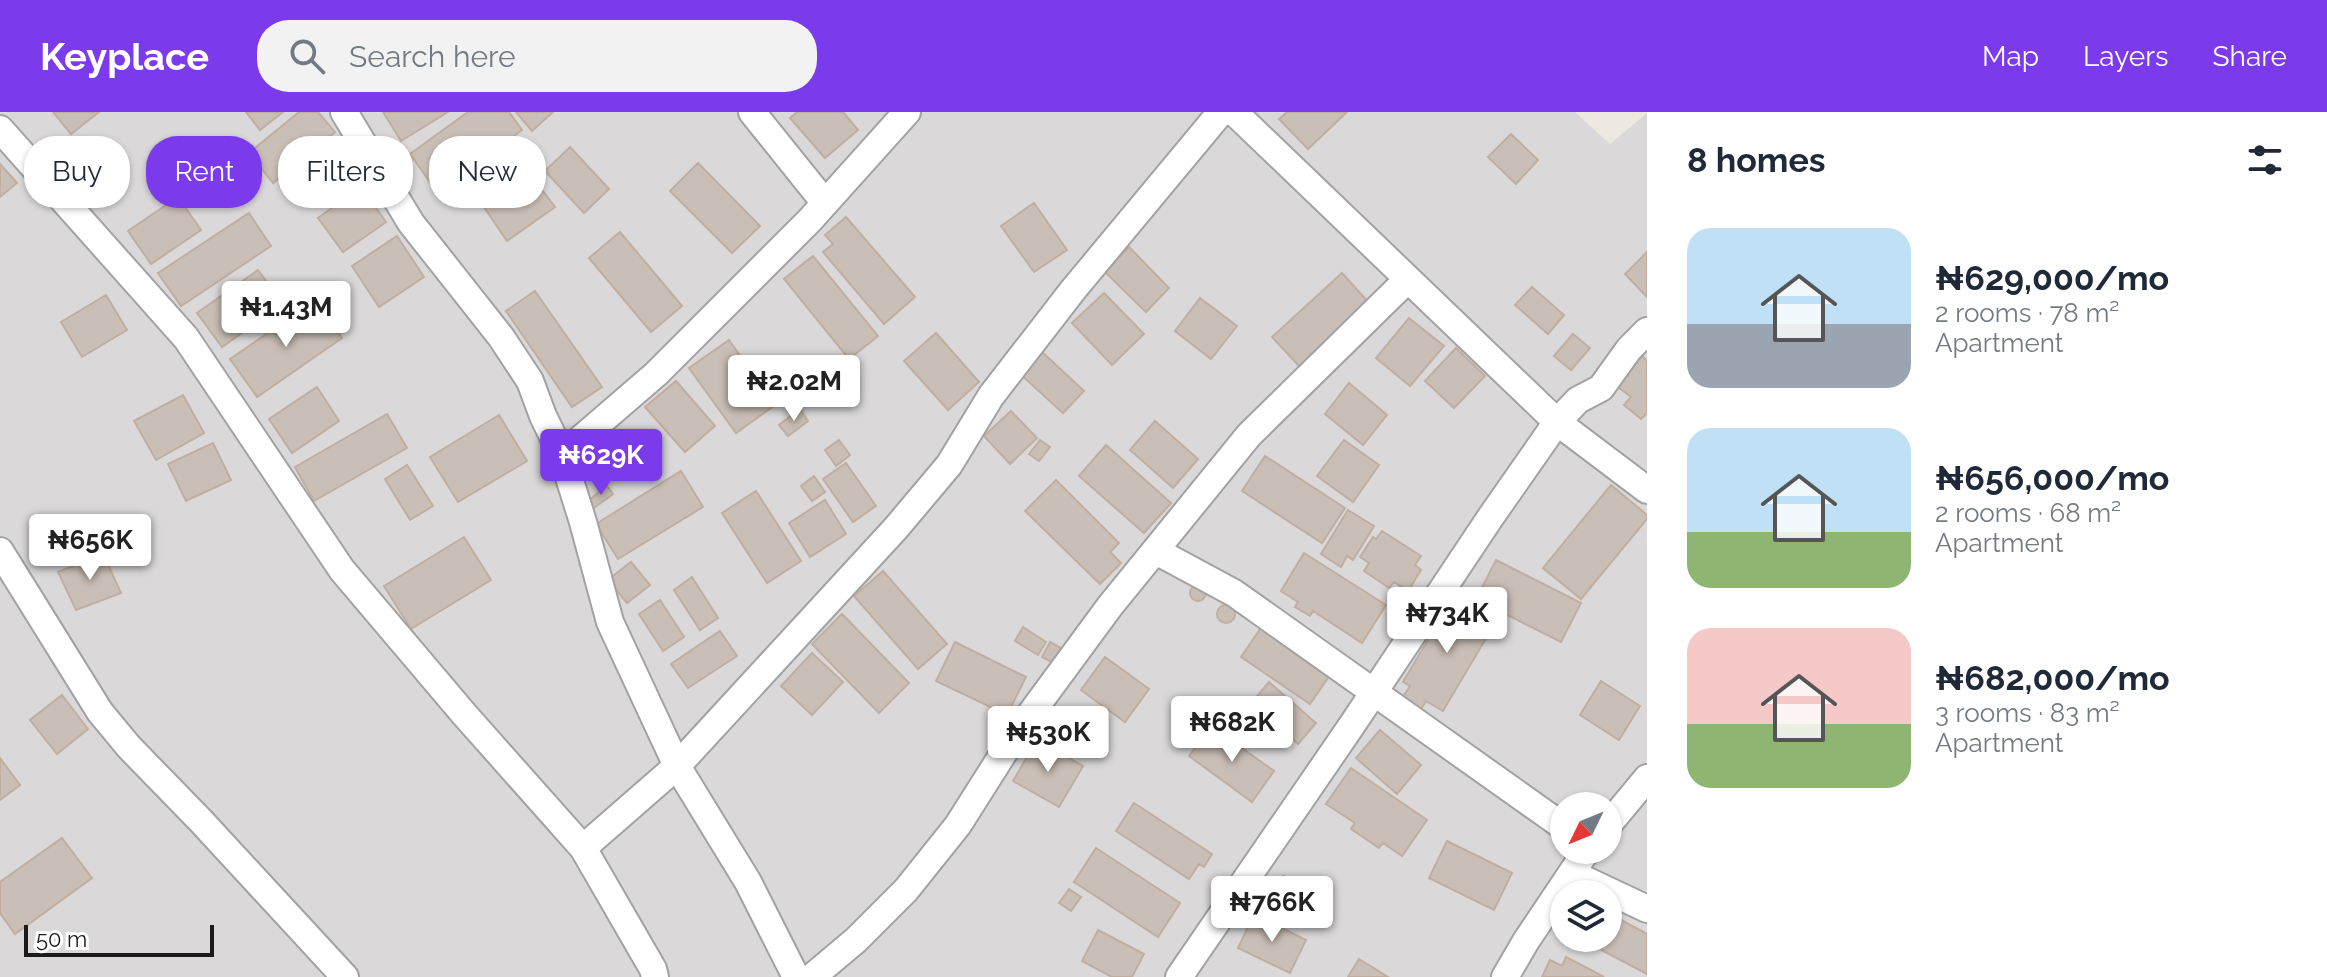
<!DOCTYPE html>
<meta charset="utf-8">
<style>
body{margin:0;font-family:Raleway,sans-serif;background:#f2f2f3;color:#1f2937;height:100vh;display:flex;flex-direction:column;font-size:30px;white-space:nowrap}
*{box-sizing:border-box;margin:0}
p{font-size:26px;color:#747a83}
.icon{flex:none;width:44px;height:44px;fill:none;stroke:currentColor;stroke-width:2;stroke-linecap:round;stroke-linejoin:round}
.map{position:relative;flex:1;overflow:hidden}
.side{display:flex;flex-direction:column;background:#fff;width:680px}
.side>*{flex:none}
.hud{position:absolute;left:24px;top:24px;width:760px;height:72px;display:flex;gap:16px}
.needle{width:52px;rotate:227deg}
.tools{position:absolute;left:1550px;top:680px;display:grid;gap:16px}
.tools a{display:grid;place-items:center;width:72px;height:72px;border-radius:50%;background:#fff;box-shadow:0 2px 6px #0004;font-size:40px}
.scale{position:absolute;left:24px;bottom:20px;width:190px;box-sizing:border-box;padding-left:8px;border:4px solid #1b1b1b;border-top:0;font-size:22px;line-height:28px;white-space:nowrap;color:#1b1b1b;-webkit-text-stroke:6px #fff;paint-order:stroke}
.price{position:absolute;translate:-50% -68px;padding:0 18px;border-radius:8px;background:#fff;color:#222;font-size:26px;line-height:52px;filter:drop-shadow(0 2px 4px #0008)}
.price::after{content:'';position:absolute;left:50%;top:48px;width:24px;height:18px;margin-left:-12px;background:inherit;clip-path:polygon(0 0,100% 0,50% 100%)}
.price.selected{background:#7c3aed;color:#fff}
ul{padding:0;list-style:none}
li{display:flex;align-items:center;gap:24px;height:200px;padding:0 40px}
li span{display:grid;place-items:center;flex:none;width:224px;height:160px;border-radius:24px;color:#555}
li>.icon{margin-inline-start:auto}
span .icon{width:96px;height:96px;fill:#fffc;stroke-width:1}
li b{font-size:34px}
h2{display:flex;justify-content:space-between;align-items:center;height:96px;padding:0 40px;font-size:34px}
.tag{padding:0 28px;border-radius:32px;background:#fff;box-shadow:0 2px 6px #0004;font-size:28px;line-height:72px}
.tag.selected{background:#7c3aed;color:#fff}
header{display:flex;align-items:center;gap:48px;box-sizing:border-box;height:112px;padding:0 40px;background:#7c3aed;color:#fff}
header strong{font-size:38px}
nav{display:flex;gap:44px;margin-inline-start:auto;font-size:28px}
.search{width:560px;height:72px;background:#f2f2f3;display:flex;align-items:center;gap:20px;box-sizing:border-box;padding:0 28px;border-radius:32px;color:#747a83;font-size:30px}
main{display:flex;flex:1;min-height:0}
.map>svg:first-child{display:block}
.residential{fill:#dad8d8;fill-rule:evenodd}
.building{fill:#cabfb6;stroke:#c0aea1;stroke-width:2}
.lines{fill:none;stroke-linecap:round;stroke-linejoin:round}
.minor-casing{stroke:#a2a2a2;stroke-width:30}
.minor{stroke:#fff;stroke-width:26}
</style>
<header>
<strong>Keyplace</strong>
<div class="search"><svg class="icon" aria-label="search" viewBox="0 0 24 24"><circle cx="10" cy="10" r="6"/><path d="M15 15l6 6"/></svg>Search here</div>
<nav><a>Map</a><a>Layers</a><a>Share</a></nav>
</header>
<main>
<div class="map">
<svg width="1647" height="865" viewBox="0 0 1647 865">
<rect width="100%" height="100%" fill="#eee9e0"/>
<path class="residential" d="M0,0H1575L1610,32L1647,1V865H0ZM1564,694H1608V738H1564ZM1564,782H1608V826H1564Z"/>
<path class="building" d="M53,0H99L71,22Z
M246,0H283L260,18Z
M299,0H318L335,20L273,71L249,41Z
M383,0H448L401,29Z
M468,0H509L522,18L437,80L410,42Z
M516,0H553L532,19Z
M797,0H843L858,18L825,46L790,6Z
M1287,0H1347L1308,37L1279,7Z
M1511,22L1538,48L1516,72L1488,45Z
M570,35L609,77L584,101L545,59Z
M698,51L760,114L732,141L670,79Z
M0,52L17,71L0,85Z
M530,62L555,95L507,129L484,95Z
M361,75L386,110L343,140L318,106Z
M178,85L201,118L151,152L128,119Z
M1034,91L1067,138L1034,160L1001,114Z
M249,101L271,134L181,194L158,161Z
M846,105L915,185L884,212L823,140L833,132L825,123Z
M620,120L682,194L651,220L589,146Z
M397,124L424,165L379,195L352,154Z
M1129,135L1169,176L1146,200L1105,160Z
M1647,140V185L1625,162Z
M813,144L878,224L849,247L784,167Z
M258,158L283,192L222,235L197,201Z
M1342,161L1370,192L1301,256L1272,225Z
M1532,175L1564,203L1548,222L1515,193Z
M535,179L602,275L572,295L506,199Z
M1104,181L1144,222L1112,253L1072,211Z
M106,183L127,218L82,245L61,210Z
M1200,186L1237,214L1211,247L1175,219Z
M316,188L342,226L257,285L230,247Z
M1409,206L1444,234L1410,274L1376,246Z
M936,221L979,270L948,298L904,249Z
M1573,222L1590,236L1571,258L1554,244Z
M729,228L775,293L736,321L689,256Z
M1456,236L1485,264L1454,296L1425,269Z
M1040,238L1084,279L1063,301L1019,261Z
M1642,244L1647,249V301L1641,307L1624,293L1631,285L1618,275Z
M676,269L715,314L685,340L645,295Z
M1349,271L1387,303L1363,333L1325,302Z
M317,275L339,309L292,341L269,307Z
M183,283L204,321L156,348L134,309Z
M800,297L808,309L788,324L779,313Z
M1011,299L1037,326L1010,352L984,324Z
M387,302L407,336L314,389L295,355Z
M499,303L527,349L458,390L430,345Z
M1155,309L1198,347L1173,376L1130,338Z
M839,328L850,343L836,354L825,338Z
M1040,328L1050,335L1039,349L1029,342Z
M1344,328L1379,353L1353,390L1317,364Z
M213,331L231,368L186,389L168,352Z
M1106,333L1171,391L1144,421L1079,364Z
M1265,344L1345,396L1322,431L1242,379Z
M846,351L876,394L853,410L823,367Z
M407,353L433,394L410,408L385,367Z
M681,359L703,395L618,447L596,412Z
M814,364L825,380L812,389L801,374Z
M1056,368L1119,431L1110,440L1121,451L1100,472L1025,399Z
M1611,373L1647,403V407L1581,487L1543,456Z
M607,374L613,382L594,396L588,389Z
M756,379L801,449L767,471L722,401Z
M825,388L846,422L810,445L789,411Z
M1348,398L1374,414L1353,448L1347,444L1341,455L1321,442Z
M1382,419L1421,444L1415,453L1421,458L1408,479L1394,470L1389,476L1364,459L1369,451L1360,445L1373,425L1376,427Z
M464,425L491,468L411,517L384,474Z
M1304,441L1386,493L1362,531L1313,499L1310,504L1295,495L1298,490L1281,479Z
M103,442L121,481L76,498L58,460Z
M1496,448L1581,491L1561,530L1476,487Z
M631,450L650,473L627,491L608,468Z
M883,459L947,532L918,557L854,484Z
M692,465L718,506L700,518L674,478Z
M1190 481a8 8 0 1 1 16 0a8 8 0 1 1-16 0Z
M1456,481L1498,506L1443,599L1426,589L1418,602L1399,591L1410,574L1403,570Z
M660,488L684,525L663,539L639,502Z
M1217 502a9 9 0 1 1 18 0a9 9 0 1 1-18 0Z
M842,502L909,571L879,601L812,532Z
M1263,513L1332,560L1310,592L1241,545Z
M1023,515L1046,530L1038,543L1015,529Z
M720,519L737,544L688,576L671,552Z
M955,530L1026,565L1007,603L936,569Z
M1050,530L1061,536L1053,551L1042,545Z
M812,541L843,570L812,603L781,574Z
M1105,545L1149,577L1125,610L1081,578Z
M1601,569L1640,594L1619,628L1580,603Z
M1269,570L1316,611L1298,632L1289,624L1280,634L1242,602Z
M62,583L88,617L57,642L30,608Z
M1211,614L1274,659L1252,690L1189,644Z
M1380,618L1421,653L1397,682L1356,646Z
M1037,628L1083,654L1059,695L1013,669Z
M0,646L20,673L0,688Z
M1351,656L1427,708L1402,744L1383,731L1379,736L1351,717L1355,711L1326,692Z
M1134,691L1212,742L1204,755L1199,752L1189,767L1116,719Z
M62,726L92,766L15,822L0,801V770Z
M1447,729L1512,761L1494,798L1429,766Z
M1096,736L1180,791L1158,825L1074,770Z
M1283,764L1322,781L1309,812L1270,796Z
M1069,777L1081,785L1071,799L1059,791Z
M1254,802L1306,828L1290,861L1238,836Z
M1610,802L1647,822V862L1594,834L1598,826H1608V806Z
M1098,818L1144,842L1132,865H1112L1082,849Z
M1566,845L1604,865H1542L1550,848L1562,854Z
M1359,847L1388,865H1348Z"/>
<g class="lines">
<defs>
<path id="minor" d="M344,0L411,111L501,225L530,269L543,304L562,343L583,410L610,510L677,654L748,770L796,865
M752,0L825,91
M1234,0L1557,310L1647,378
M0,17L186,226L342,458L464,602L583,736L653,857L655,865
M562,343L656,262L810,108L907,0
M0,439L100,600L129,635L201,709L345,865
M1156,439L1234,481L1564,715
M1608,713L1647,666
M583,736L677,654L896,416L949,353L991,284L1073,178L1221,0
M1573,762L1647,797
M812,865L856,828L906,778L958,713L1015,623L1110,494L1249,323L1408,167
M1179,865L1352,613L1490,406L1557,310L1578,288L1601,276L1629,237L1647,219
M1505,865L1526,829L1587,738"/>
</defs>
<use href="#minor" class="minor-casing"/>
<use href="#minor" class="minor"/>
</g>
</svg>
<div class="tools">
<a><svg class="needle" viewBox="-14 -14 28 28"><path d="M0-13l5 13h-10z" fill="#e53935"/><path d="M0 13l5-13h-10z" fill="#747a83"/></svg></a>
<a><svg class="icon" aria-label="layers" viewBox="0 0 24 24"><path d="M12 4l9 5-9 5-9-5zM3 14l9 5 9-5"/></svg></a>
</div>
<div class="scale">50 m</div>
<b class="price" style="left:286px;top:237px">₦1.43M</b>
<b class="price" style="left:794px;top:311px">₦2.02M</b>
<b class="price selected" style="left:601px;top:385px">₦629K</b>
<b class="price" style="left:90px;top:470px">₦656K</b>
<b class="price" style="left:1447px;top:543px">₦734K</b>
<b class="price" style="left:1232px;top:652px">₦682K</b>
<b class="price" style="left:1048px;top:662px">₦530K</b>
<b class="price" style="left:1272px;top:832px">₦766K</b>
<div class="hud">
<a class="tag">Buy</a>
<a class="tag selected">Rent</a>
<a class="tag">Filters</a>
<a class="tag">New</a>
</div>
</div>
<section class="side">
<h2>8 homes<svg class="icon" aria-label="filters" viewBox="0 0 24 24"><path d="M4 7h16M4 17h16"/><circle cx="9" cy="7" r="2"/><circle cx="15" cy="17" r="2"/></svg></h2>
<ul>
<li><span style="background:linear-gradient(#bfe0f5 60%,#9aa5b1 0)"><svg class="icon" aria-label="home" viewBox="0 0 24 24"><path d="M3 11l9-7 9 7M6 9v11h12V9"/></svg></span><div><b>₦629,000/mo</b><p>2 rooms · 78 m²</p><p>Apartment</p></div></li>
<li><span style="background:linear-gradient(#bfe0f5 65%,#8fb573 0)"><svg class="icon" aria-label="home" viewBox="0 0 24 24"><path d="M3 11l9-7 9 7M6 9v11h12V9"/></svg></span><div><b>₦656,000/mo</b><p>2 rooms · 68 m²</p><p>Apartment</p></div></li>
<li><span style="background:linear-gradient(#f6c9c9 60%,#8fb573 0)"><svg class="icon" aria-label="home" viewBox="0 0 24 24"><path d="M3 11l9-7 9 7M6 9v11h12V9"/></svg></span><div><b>₦682,000/mo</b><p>3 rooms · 83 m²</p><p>Apartment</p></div></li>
</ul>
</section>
</main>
